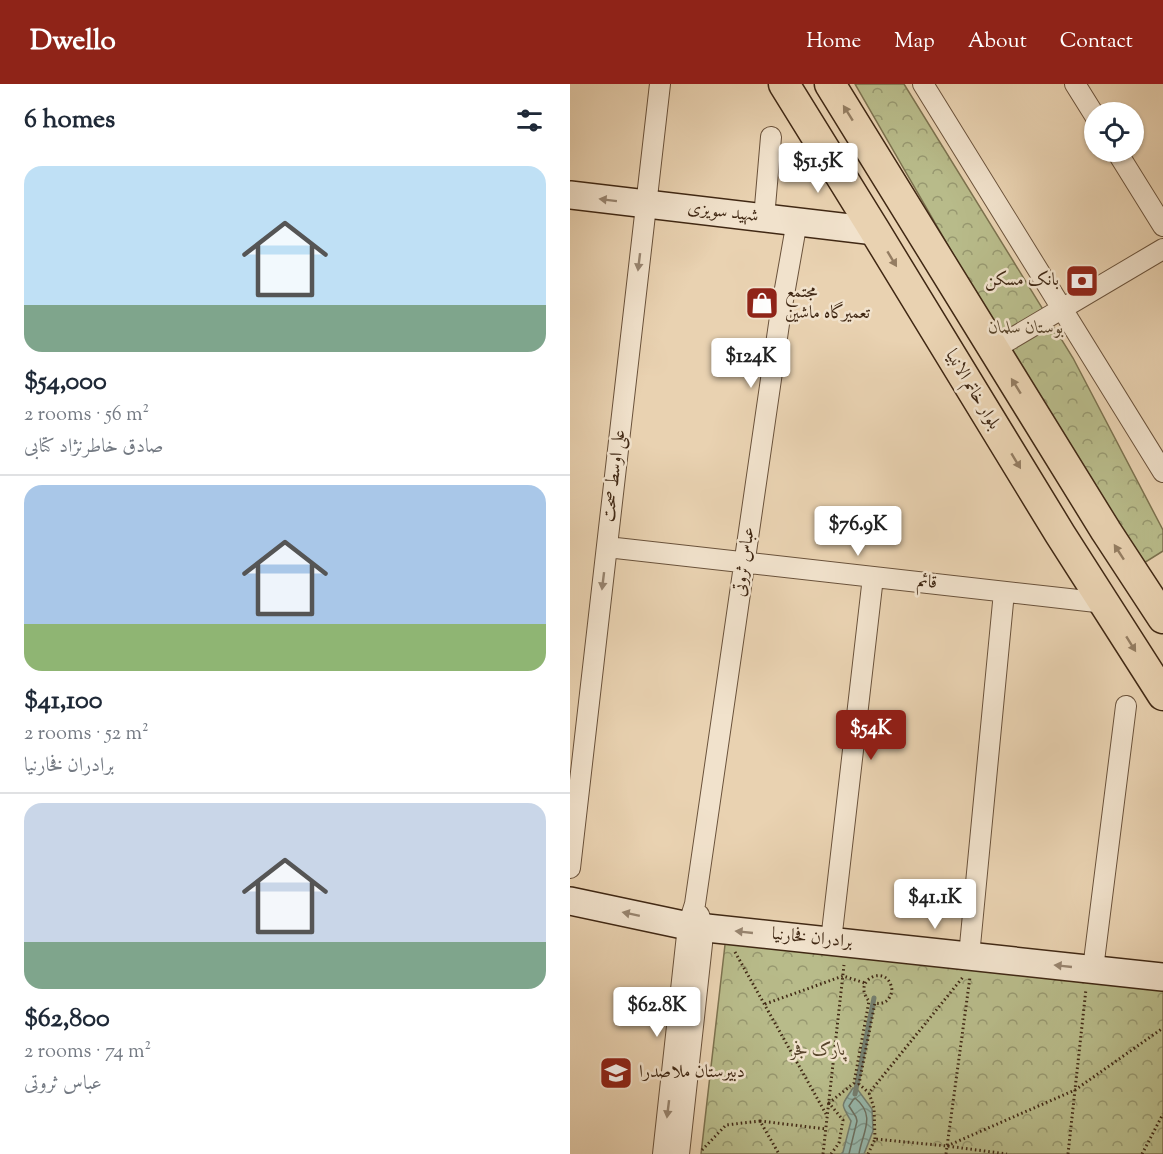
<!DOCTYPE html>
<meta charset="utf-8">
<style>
body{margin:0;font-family:"Sorts Mill Goudy",Amiri,serif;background:#f2f2f3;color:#1f2937;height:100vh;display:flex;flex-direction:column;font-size:22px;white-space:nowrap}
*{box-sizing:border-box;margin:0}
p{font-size:20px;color:#747a83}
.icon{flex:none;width:33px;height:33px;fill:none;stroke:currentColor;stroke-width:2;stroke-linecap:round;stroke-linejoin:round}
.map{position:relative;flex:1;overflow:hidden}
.details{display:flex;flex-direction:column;background:#fff;width:570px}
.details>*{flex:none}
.controls{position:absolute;left:514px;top:18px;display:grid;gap:12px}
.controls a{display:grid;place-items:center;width:60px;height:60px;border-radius:50%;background:#fff;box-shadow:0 2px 4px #0004;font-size:30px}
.price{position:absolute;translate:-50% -51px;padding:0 14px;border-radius:6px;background:#fff;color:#222;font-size:20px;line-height:39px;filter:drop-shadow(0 2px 3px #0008)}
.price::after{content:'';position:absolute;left:50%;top:36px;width:18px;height:14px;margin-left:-9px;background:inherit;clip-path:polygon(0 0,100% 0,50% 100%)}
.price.selected{background:#8f2418;color:#fff}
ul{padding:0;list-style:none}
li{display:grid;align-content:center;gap:12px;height:318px;padding:0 24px}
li+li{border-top:2px solid #e0e1e3}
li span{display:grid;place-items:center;height:186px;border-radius:18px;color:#555}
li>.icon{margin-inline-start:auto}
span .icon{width:108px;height:108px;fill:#fffc;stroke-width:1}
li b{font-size:26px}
h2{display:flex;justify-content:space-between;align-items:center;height:72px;padding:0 24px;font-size:26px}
header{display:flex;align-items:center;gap:36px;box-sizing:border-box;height:84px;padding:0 30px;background:#8f2418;color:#fff}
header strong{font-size:28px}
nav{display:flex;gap:33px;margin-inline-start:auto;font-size:21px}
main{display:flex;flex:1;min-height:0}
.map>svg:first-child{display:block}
.park{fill:url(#park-crowns);stroke:#7c724f;stroke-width:1.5}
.water{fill:url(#water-waves);stroke:#747e6f;stroke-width:1.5}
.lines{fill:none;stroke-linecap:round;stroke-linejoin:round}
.shore{stroke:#6c7060;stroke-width:1.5}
.stream{stroke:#747e6f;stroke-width:5}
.minor-casing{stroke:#6a523b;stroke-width:22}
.secondary-casing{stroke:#402814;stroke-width:30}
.primary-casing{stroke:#402814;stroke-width:33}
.path{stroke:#402814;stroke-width:3;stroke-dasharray:1.5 3;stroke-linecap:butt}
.minor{stroke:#f1e2cc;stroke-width:20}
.secondary{stroke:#f1e2cc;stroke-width:27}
.primary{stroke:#e9d2b1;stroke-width:30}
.oneway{fill:#947d62}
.oneway2{fill:#988570}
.labels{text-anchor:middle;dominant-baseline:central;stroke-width:5;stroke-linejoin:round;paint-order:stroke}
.street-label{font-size:18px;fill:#402814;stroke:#f1e2cc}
.poi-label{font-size:18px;fill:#402814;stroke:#f1e2cc;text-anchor:start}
.park-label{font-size:18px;font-style:italic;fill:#58452c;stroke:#f1e2cc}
</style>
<header>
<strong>Dwello</strong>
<nav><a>Home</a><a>Map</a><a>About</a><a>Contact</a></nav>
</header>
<main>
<section class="details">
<h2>6 homes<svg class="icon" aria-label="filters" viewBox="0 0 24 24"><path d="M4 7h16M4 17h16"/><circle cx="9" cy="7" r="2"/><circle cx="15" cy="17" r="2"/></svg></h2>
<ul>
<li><span style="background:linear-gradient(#bfe0f5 75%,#7fa58c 0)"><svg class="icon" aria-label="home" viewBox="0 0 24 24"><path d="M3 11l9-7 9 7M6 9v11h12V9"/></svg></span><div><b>$54,000</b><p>2 rooms · 56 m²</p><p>صادق خاطرنژاد کتابی</p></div></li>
<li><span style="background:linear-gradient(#a9c7e8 75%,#8fb573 0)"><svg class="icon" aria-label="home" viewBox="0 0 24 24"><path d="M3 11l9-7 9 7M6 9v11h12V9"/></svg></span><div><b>$41,100</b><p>2 rooms · 52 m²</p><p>برادران فخارنیا</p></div></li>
<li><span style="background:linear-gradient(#c9d6e8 75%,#7fa58c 0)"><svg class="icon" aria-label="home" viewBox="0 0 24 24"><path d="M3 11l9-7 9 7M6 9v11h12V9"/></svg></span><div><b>$62,800</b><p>2 rooms · 74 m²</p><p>عباس ثروتی</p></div></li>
</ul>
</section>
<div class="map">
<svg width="593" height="1070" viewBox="0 0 593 1070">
<defs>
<pattern id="park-crowns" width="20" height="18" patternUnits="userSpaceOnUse" patternTransform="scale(1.5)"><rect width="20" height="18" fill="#b8bb8a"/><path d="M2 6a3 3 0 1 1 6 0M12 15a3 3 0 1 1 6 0" fill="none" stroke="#979870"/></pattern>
<pattern id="water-waves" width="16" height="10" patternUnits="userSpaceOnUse" patternTransform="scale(1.5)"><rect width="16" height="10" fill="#97b8ac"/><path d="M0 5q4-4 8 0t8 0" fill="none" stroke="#7d968b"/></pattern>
</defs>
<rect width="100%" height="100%" fill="#e9d2b1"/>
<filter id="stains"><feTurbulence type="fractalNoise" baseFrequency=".00333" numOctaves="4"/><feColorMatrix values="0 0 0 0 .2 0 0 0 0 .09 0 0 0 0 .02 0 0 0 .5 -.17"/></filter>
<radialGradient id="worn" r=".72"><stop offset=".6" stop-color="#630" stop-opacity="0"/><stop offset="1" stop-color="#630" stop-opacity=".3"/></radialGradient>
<path class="park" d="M285,0H334L503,274L593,446V467L574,479L425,243Z
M156,852L593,905V1070H131Z"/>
<path class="water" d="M283,1004L288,1006L302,1025L303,1047L294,1070H271L273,1068L281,1037C270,1018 271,1023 283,1004Z"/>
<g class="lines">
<path class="shore" d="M279,1070L287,1037L286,1033L279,1022L283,1016L285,1014C307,1032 292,1049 289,1070"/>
<path class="stream" d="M285,1010L304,914"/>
<defs>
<path id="minor" d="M353,0L593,388
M505,0L525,32
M547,68L593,142
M194,134L201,53
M424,265L593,165
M37,463L535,519
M0,784L90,0
M261,857L303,493
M399,872L434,508
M523,885L556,622
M93,1070L118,842L125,820L210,233L227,137
M109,1070L132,860L133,843L129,831"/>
<path id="secondary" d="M0,111L305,147
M0,817L118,842L593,893"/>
<path id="primary" d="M214,0L305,147L490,450L593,611
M260,0L536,447L593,534"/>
</defs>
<use href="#minor" class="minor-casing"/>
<use href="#secondary" class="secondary-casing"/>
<use href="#primary" class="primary-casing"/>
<path class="path" d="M165,868L256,1030
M195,920L273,892L295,899
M190,1037L256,1045
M305,1055L304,1024L299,1009L393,893
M377,1062L505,1006L593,944
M132,1066L156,1041L190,1037L209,1070
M253,1070L274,881
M261,1070L269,1059L273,1036L259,1019L284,999L299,917C280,895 320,878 322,907C320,916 314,921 305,919L289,1000L299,1009
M298,1070L305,1055L377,1062L437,1070
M376,1070L400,893
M498,1070L516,905
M572,1070L593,1030"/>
<use href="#minor" class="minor"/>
<use href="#secondary" class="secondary"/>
<use href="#primary" class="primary"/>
</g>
<defs><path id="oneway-solid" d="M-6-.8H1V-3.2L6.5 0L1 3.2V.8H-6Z" transform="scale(1.5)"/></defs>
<g class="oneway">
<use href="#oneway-solid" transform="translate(278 29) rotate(-122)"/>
<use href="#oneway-solid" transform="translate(322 175) rotate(59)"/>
<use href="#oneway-solid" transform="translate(446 302) rotate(-122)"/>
<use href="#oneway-solid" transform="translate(446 377) rotate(59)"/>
<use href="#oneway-solid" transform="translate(549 468) rotate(-123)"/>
<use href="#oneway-solid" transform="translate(561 560) rotate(58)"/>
</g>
<g class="oneway2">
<use href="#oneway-solid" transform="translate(38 116) rotate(-173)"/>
<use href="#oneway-solid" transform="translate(69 178) rotate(97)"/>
<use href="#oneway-solid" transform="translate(33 497) rotate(97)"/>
<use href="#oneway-solid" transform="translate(61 830) rotate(-168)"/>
<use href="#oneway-solid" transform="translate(174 848) rotate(-174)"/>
<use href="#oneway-solid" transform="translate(493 882) rotate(-174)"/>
<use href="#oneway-solid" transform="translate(98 1025) rotate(97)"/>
</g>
<defs>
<symbol id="bank-square" viewBox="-11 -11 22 22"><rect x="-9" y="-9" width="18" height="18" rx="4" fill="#8f2418" stroke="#f1e2cc"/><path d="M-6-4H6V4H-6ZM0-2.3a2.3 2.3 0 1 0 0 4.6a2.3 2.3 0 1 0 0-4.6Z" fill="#fff"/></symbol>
<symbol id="shop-square" viewBox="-11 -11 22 22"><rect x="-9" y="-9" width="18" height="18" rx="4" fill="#8f2418" stroke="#f1e2cc"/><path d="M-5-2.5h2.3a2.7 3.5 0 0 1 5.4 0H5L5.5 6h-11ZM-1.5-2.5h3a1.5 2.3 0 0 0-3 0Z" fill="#fff"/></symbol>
<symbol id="school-square" viewBox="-11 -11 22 22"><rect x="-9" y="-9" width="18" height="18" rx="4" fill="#8f2418" stroke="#f1e2cc"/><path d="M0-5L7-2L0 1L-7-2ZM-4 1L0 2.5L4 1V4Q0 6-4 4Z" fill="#fff"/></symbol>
</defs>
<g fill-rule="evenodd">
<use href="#bank-square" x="493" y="178" width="38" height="38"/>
<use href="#shop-square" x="173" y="200" width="38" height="38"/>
<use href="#school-square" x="27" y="970" width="38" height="38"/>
</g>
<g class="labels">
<g class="street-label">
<text transform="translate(153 129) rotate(7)">شهید سویزی</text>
<text transform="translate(402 306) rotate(59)">بلوار خاتم الانبیا</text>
<text transform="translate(45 392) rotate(-83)">علی اوسط صحت</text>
<text transform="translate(175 478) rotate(-82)">عباس ثروتی</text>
<text transform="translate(357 499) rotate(6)">قائم</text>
<text transform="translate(242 855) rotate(6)">برادران فخارنیا</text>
</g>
<g class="poi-label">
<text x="489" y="197" text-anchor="end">بانک مسکن</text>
<text x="215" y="209">مجتمع<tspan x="215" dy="21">تعمیرگاه ماشین</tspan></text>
<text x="69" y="989">دبیرستان ملاصدرا</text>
</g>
<g class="park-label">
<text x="456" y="245">بوستان سلمان</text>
<text x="248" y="967">پارک فجر</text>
</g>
</g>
<rect width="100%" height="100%" filter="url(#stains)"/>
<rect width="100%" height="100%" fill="url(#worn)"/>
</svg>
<div class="controls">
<a><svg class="icon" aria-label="locate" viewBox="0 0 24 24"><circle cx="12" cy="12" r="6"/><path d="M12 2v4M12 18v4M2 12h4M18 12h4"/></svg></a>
</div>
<b class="price" style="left:248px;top:110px">$51.5K</b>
<b class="price" style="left:181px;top:305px">$124K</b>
<b class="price" style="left:288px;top:473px">$76.9K</b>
<b class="price selected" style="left:301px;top:677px">$54K</b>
<b class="price" style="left:365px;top:846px">$41.1K</b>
<b class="price" style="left:87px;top:954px">$62.8K</b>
</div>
</main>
